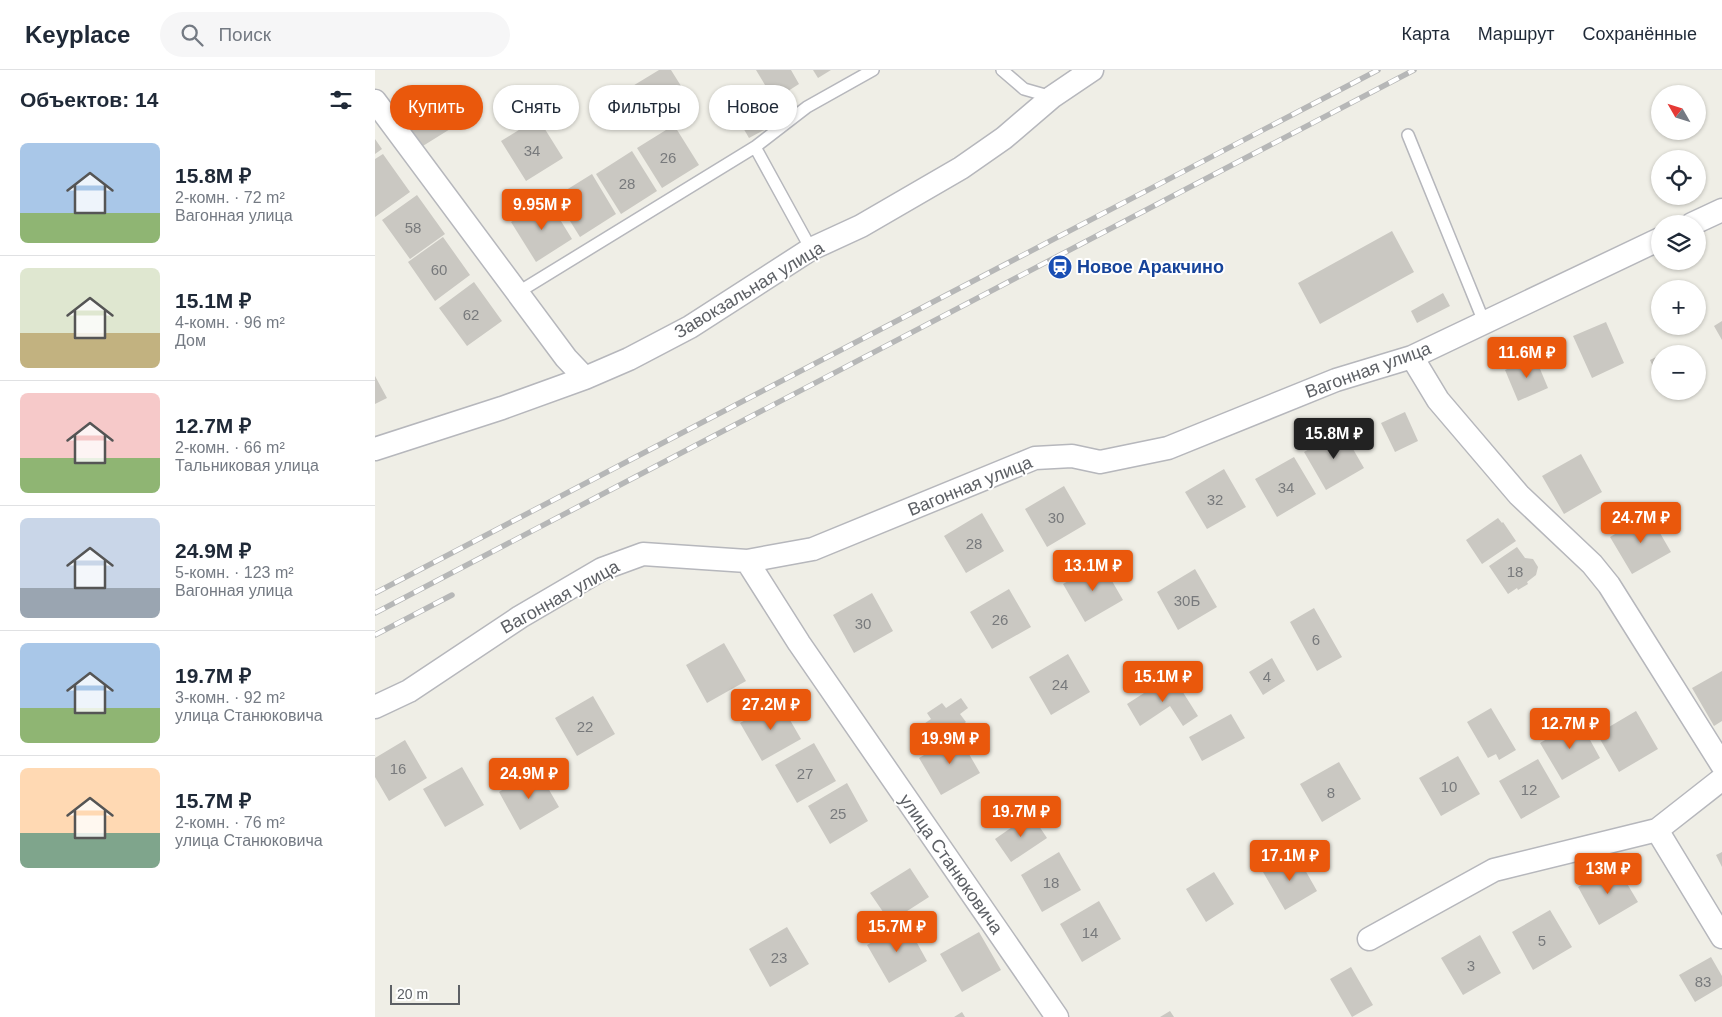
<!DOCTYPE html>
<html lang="ru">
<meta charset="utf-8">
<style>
body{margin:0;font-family:Helvetica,sans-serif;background:#f6f6f7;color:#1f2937;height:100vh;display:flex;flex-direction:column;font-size:19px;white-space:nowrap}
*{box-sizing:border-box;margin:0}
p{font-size:16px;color:#747a83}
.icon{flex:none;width:28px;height:28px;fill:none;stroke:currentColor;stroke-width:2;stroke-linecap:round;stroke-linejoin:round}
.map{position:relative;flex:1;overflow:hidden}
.sheet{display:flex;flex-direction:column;background:#fff;width:375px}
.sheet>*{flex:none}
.guide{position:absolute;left:15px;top:15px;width:475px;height:45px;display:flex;gap:10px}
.needle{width:32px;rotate:309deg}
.fabs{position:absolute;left:1276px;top:15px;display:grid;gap:10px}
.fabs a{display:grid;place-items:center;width:55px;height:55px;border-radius:50%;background:#fff;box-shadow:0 1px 4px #0004;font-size:25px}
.scale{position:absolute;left:15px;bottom:12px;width:70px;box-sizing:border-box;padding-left:5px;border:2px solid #5d6065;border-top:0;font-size:14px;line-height:18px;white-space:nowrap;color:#5d6065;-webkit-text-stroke:4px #fff;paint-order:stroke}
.price{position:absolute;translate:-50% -42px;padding:0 11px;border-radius:5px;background:#ea580c;color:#fff;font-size:16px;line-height:32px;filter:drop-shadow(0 1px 2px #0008)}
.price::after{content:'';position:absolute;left:50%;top:30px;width:15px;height:11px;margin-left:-8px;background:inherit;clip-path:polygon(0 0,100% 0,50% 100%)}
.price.selected{background:#222;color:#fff}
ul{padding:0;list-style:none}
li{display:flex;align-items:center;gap:15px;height:125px;padding:0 20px}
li+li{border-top:1px solid #e0e1e3}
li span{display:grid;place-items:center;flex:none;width:140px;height:100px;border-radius:8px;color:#555}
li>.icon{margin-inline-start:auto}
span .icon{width:60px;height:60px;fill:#fffc;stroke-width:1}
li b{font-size:21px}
h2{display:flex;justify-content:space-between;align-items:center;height:60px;padding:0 20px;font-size:21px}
.chip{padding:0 18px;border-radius:22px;background:#fff;box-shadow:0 1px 4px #0004;font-size:18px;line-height:45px}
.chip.selected{background:#ea580c;color:#fff}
header{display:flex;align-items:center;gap:30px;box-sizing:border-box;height:70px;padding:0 25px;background:#fff;border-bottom:1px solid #e0e1e3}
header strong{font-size:24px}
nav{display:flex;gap:28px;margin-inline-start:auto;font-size:18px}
.search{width:350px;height:45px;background:#f6f6f7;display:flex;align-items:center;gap:12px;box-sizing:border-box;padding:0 18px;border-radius:28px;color:#747a83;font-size:19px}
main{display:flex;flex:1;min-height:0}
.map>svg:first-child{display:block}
.building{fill:#cac8c2}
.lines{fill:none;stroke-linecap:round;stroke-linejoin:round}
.lane-casing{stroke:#b6b7bc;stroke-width:14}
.street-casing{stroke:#b6b7bc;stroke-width:25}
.lane{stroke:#fff;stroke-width:11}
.street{stroke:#fff;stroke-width:22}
.rail-casing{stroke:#b6b7b7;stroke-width:5.5}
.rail{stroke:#fff;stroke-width:4;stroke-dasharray:11;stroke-linecap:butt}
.labels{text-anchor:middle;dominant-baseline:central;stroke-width:4;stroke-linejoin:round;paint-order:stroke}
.number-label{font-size:15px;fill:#787a7c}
.transit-label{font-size:18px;font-weight:bold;fill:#164399;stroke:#fff;text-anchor:start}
.street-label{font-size:18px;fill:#5d6065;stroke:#fff}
</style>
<header>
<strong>Keyplace</strong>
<div class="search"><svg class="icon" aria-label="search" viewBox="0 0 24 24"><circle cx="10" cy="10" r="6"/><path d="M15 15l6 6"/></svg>Поиск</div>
<nav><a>Карта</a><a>Маршрут</a><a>Сохранённые</a></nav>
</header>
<main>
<section class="sheet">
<h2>Объектов: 14<svg class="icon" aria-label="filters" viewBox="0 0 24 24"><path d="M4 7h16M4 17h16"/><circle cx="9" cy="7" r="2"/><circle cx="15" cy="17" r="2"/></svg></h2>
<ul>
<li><span style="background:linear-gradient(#a9c7e8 70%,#8fb573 0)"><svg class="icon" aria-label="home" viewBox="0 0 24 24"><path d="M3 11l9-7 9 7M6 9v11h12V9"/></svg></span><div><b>15.8M ₽</b><p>2-комн. · 72 m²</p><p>Вагонная улица</p></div></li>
<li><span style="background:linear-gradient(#dfe7d0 65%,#c2b280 0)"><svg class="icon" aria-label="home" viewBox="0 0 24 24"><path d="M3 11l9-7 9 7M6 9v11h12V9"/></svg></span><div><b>15.1M ₽</b><p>4-комн. · 96 m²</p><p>Дом</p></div></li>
<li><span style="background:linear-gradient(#f6c9c9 65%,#8fb573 0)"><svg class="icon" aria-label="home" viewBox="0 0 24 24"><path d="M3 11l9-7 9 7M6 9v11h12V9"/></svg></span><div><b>12.7M ₽</b><p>2-комн. · 66 m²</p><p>Тальниковая улица</p></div></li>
<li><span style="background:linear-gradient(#c9d6e8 70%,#9aa5b1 0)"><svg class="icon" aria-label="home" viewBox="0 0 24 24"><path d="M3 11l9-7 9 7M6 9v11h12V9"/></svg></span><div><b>24.9M ₽</b><p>5-комн. · 123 m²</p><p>Вагонная улица</p></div></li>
<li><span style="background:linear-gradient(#a9c7e8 65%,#8fb573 0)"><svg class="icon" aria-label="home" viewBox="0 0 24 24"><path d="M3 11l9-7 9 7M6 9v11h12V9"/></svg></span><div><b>19.7M ₽</b><p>3-комн. · 92 m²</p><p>улица Станюковича</p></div></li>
<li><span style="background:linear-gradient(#ffd9b3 65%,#7fa58c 0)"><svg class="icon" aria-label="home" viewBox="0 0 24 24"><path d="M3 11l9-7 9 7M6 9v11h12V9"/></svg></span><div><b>15.7M ₽</b><p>2-комн. · 76 m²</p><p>улица Станюковича</p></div></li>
</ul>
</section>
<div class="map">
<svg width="1347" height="947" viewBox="0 0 1347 947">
<rect width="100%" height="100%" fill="#efeee6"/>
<path class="building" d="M284,0H296L318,35L281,58L256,17Z
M381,0H416L424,14L399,30Z
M438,0H456L443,8Z
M55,16L80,56L43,79L19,38Z
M378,30L393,58L374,68L367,56L361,59L353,44Z
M163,48L188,88L151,111L126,71Z
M299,55L324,95L287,118L262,78Z
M0,69L7,79L0,84Z
M257,81L282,121L246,144L221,104Z
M8,84L35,122L0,147V89Z
M217,104L241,144L205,167L180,127Z
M42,125L70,164L35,189L7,150Z
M173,130L197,169L161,192L136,152Z
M1017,161L1039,202L945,254L923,213Z
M68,167L95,205L60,231L33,192Z
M99,212L127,251L92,276L64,238Z
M1068,223L1075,236L1042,253L1036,241Z
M1347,251V270L1339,256Z
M1231,252L1249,293L1217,308L1198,266Z
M1300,278L1303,284H1288Z
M1285,285V312L1275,290Z
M1160,287L1173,318L1143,331L1130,300Z
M0,306L12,328L0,334Z
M1030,342L1043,371L1020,382L1006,353Z
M967,360L989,398L951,420L929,382Z
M1206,384L1227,422L1189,444L1167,406Z
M919,387L941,424L902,447L880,409Z
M849,399L871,437L832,459L810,422Z
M689,416L711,454L672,477L650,439Z
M607,443L629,481L591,503L569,466Z
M1274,444L1296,482L1257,504L1235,467Z
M1123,448L1127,453L1128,452L1141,471L1107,494L1091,470Z
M1142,477L1150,488L1158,489L1163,497L1161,505L1152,512L1153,514L1143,520L1142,518L1133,524L1114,496Z
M726,492L748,530L710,552L688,514Z
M820,499L842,537L803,560L782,522Z
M634,519L656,557L617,579L595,542Z
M497,523L518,561L479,583L458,545Z
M939,538L967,587L942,601L915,552Z
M349,573L371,611L332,633L311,595Z
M693,584L715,622L676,645L654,607Z
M897,588L910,611L888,625L874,602Z
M1347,601V651L1339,656L1317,618Z
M797,605L823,646L808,656L795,636L765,656L752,634Z
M218,626L240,664L202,686L180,648Z
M586,628L593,638L585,644L591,652L556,677L553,672L547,671L542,664L543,658L556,649L552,643L567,633L571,638Z
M404,631L426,669L387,691L365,653Z
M1116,638L1141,680L1124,690L1121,684L1113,688L1092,652Z
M1261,641L1283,679L1244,702L1222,664Z
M856,644L870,668L827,691L814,667Z
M1204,650L1225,688L1187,710L1165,673Z
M583,665L605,703L566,725L544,688Z
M30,670L52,708L14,731L0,707V688Z
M439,673L461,711L422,733L400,695Z
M1083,686L1105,724L1066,746L1044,708Z
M1163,689L1185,727L1146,749L1124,711Z
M964,692L986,729L947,752L925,714Z
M87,697L109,735L70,757L48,719Z
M162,699L184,737L145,760L124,722Z
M472,713L493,751L455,774L433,736Z
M656,744L672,768L636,792L620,769Z
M684,782L706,820L667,842L646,805Z
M1347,782V797L1341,785Z
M921,784L942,821L910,840L888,802Z
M1241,795L1263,832L1224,855L1203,817Z
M535,798L554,827L515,852L495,823Z
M839,802L859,834L831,852L811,819Z
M724,831L746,869L707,892L685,854Z
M1175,840L1197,877L1158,900L1137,862Z
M531,853L552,891L514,913L492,875Z
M412,857L434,894L395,917L374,879Z
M604,862L626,900L587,922L565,884Z
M1105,865L1126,903L1088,925L1066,888Z
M1336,887L1347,906V916L1320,932L1304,905Z
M976,897L998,935L977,947L955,909Z
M795,941L799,947H785Z
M587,942L590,947H579Z"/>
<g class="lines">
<defs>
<path id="lane" d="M627,0L649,19L677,27
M1033,65L1109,252
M380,77L436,179
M142,223L380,77L432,37L498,0"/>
<path id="street" d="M0,31L191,288L210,308
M1317,154L1347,140
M1037,287L1063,330L1144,425L1217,494L1234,515L1347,695
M0,379L127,338L210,308L254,289L315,257L436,179L486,156L586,98L629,68L677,27L717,0
M372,491L424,573L682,947
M0,637L34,621L145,547L227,499L268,484L372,491L438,479L660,388L697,386L725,392L793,378L961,310L1037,287L1285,169
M1282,760L1347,867
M994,869L1119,800L1282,760L1347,709"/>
</defs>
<use href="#lane" class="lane-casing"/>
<use href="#street" class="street-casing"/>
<use href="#lane" class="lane"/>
<use href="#street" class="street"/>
<defs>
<path id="rail" d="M0,523L1003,0
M0,543L1039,0
M0,565L77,525"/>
</defs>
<use href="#rail" class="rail-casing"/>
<use href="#rail" class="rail"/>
</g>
<defs>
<symbol id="station-disc" viewBox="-11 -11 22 22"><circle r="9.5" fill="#1a4fb4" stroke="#fff"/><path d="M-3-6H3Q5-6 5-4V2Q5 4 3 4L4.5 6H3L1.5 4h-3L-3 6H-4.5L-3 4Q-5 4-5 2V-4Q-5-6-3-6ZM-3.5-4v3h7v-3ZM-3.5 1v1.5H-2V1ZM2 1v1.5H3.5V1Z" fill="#fff"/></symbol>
</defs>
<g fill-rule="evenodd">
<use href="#station-disc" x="671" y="183" width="28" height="28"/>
</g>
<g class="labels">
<g class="number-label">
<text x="157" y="80">34</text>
<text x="293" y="87">26</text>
<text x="252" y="113">28</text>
<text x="38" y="157">58</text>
<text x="64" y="199">60</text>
<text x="96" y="244">62</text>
<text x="911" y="417">34</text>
<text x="840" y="429">32</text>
<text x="681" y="447">30</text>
<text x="599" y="473">28</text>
<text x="1140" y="501">18</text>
<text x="812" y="530">30Б</text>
<text x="625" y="549">26</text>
<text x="488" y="553">30</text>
<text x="941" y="569">6</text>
<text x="892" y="606">4</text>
<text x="685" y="614">24</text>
<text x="210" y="656">22</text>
<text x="23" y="698">16</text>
<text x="430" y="703">27</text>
<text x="1074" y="716">10</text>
<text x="1154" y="719">12</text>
<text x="956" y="722">8</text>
<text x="463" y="743">25</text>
<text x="676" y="812">18</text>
<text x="715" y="862">14</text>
<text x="1167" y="870">5</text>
<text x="404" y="887">23</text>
<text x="1096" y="895">3</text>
<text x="1328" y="911">83</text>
</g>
<g class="transit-label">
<text x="702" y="197">Новое Аракчино</text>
</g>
<g class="street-label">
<text transform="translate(374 220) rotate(-31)">Завокзальная улица</text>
<text transform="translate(993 300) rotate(-20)">Вагонная улица</text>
<text transform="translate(595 416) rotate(-22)">Вагонная улица</text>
<text transform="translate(185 527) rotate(-29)">Вагонная улица</text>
<text transform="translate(576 794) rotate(55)">улица Станюковича</text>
</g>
</g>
</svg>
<div class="fabs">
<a><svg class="needle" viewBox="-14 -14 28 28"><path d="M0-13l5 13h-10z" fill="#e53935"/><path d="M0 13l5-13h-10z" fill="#747a83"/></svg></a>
<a><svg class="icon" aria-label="locate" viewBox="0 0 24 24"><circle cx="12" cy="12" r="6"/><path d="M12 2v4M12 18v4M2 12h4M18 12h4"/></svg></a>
<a><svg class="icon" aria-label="layers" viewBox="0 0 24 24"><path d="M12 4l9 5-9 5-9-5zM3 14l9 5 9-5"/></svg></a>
<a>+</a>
<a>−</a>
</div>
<div class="scale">20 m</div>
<b class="price" style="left:167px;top:161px">9.95M ₽</b>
<b class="price" style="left:1152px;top:309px">11.6M ₽</b>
<b class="price selected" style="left:959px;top:390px">15.8M ₽</b>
<b class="price" style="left:1266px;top:474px">24.7M ₽</b>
<b class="price" style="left:718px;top:522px">13.1M ₽</b>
<b class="price" style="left:788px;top:633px">15.1M ₽</b>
<b class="price" style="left:396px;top:661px">27.2M ₽</b>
<b class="price" style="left:1195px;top:680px">12.7M ₽</b>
<b class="price" style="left:575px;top:695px">19.9M ₽</b>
<b class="price" style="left:154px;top:730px">24.9M ₽</b>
<b class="price" style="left:646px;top:768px">19.7M ₽</b>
<b class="price" style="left:915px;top:812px">17.1M ₽</b>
<b class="price" style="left:1233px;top:825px">13M ₽</b>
<b class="price" style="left:522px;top:883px">15.7M ₽</b>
<div class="guide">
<a class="chip selected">Купить</a>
<a class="chip">Снять</a>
<a class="chip">Фильтры</a>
<a class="chip">Новое</a>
</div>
</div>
</main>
